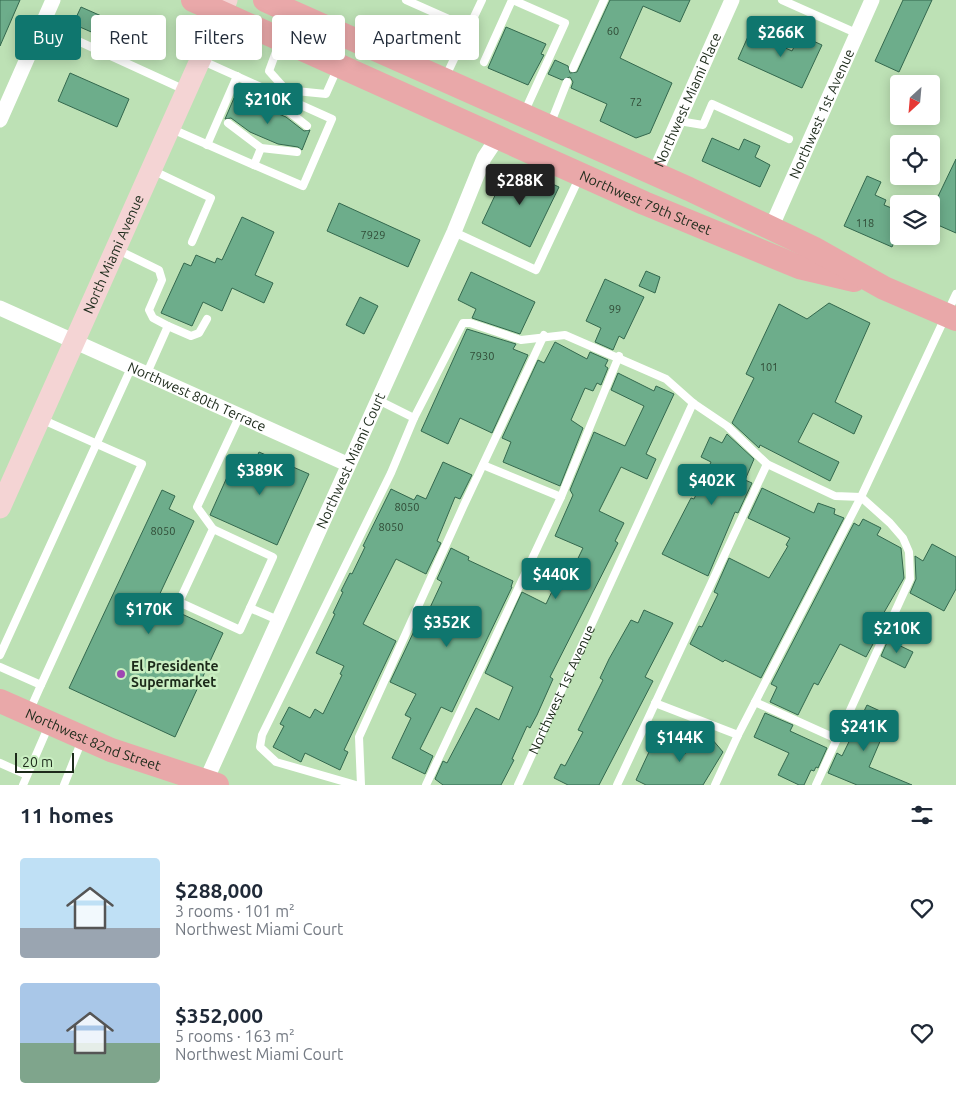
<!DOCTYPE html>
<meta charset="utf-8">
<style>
body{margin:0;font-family:Ubuntu,sans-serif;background:#f2f2f3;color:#1f2937;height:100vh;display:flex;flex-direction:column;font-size:19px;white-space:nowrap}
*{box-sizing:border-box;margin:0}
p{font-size:16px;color:#747a83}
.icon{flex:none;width:28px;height:28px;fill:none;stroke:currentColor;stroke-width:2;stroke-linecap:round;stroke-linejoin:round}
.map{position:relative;height:785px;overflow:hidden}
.panel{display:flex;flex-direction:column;background:#fff;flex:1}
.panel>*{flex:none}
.hud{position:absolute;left:15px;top:15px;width:500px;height:45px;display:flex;gap:10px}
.needle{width:32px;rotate:206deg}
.buttons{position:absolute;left:890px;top:75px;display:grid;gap:10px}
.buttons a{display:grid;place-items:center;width:50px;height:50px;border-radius:5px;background:#fff;box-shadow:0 2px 12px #0003;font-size:25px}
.scale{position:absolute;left:15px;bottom:12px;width:59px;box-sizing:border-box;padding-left:5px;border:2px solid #1c2a1a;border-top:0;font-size:14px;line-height:18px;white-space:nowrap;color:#1c2a1a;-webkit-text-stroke:4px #caefc2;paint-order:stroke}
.price{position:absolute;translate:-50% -42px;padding:0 11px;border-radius:5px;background:#0f766e;color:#fff;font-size:16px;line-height:32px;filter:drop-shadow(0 1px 2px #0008)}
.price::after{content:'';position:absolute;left:50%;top:30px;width:15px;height:11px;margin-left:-8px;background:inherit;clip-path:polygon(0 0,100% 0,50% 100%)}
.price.on{background:#222;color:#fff}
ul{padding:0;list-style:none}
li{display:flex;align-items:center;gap:15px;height:125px;padding:0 20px}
li span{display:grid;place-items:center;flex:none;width:140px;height:100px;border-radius:5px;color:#555}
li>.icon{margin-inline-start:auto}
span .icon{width:60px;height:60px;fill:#fffc;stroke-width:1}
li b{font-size:21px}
h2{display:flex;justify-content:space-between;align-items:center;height:60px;padding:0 20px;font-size:21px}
.pill{padding:0 18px;border-radius:5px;background:#fff;box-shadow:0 2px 12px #0003;font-size:18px;line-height:45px}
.pill.on{background:#0f766e;color:#fff}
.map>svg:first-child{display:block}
.building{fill:#6dad8b;stroke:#34684e}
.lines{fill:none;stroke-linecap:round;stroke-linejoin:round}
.lane{stroke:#fff;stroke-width:8}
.street{stroke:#fff;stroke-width:15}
.secondary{stroke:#f4d4d4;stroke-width:21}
.primary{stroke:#e9a8a9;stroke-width:24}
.poi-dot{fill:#9f47b2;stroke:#caefc2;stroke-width:2}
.labels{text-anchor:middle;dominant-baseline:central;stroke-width:5;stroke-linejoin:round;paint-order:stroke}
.number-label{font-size:11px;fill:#304b36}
.street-label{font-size:14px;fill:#1c2a1a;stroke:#caefc2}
.poi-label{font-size:14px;font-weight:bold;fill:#1c2a1a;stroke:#caefc2;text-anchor:start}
</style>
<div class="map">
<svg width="956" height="785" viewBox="0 0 956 785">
<rect width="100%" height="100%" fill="#bde1b5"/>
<path class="building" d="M0,0H20L0,46Z
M610,0H690L680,22L643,6L620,58L672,83L650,133L636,138L600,121L607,104L571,88L573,82L570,77L562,80L548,74L555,60L568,66L570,73L577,72Z
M903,0H932L899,72L875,61Z
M81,7L158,41L151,58L73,24Z
M506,27L546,44L541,54L544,55L528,85L488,68Z
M750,32L792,51L800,35L822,45L802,88L738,59Z
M70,73L129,99L117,127L58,101Z
M234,98L238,102L262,107L286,117L304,131L310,130L302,150L298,147L278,144L250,132L231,118L225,119Z
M712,138L739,150L744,139L760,146L755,157L770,165L760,187L702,161Z
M956,159V233L931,222V211Z
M517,168L559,187L530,247L482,223L507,170Z
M867,176L881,182L875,195L886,200L884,205L899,211V231L892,247L844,226Z
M339,203L420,240L408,267L327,231Z
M242,217L274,232L255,275L273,283L264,303L232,288L222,311L203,302L192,326L161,313L184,263L191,266L196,255L215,263L217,258L222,260Z
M646,271L660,277L655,293L639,286Z
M471,272L535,302L520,334L472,318L476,309L458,300Z
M605,279L644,297L624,339L619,336L613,350L595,342L601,328L586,321Z
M360,297L378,306L364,334L346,325Z
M829,303L870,323L835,402L862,416L854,434L813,413L798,442L839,462L830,481L760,445L759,448L732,423L754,378L746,374L779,304L807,319Z
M467,329L516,344L513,349L528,355L492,433L460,418L448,444L421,431Z
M555,342L587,359L590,352L608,360L605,366L608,368L601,385L597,383L593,391L585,388L571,420L583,428L560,486L503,462L511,442L502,438L538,360L544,363Z
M618,373L654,391L656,386L674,394L646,454L656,459L647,479L621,467L599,511L624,523L615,541L618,543L550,677L553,679L537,715L530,728L527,726L512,759L514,760L501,785H443L435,779L443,761L447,763L476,708L499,720L513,687L485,673L522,592L546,604L557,581L565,585L583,548L555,536L573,495L570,490L594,432L625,446L644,406L611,390Z
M727,434L754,459L745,480L752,483L738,513L735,512L708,576L662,554L691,498L694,499L711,462L701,457L710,437L722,443Z
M259,452L309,474L277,545L210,515L237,455L254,463Z
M443,462L472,475L460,499L455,497L437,541L441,543L426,574L396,559L363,624L396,641L344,750L348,752L340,770L305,753L301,762L273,747L284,726L280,724L289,707L310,718L315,709L323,714L342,675L340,674L344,666L316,653L335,614L333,613L343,592L341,591L350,573L352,574L365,547L363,546L391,489L414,500L417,495L426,499Z
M762,488L814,513L818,503L835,509L834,514L844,518L761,678L725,660L723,662L690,644L699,626L702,627L718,594L714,592L729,558L769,578L788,546L786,545L790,538L748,518Z
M162,490L175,496L169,509L194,521L156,602L223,633L175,737L69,688Z
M863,519L881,528L877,535L901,548L904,578L875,628L880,631L866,657L840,644L818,685L814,683L798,715L770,702L777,687L771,684L854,523L859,526Z
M932,544L956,557V589L944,611L910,593L916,579L915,556L923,561Z
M451,548L469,557L468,560L513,581L511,587H512L452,712L441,707L420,749L433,756L425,774L392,758L411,718L405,715L416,694L390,682L423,612L427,614L442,582L437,579Z
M644,610L673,623L645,677L653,681L599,785H568L554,778L561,764L565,766L583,732L578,730L603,680L600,678L609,659L631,620L638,623Z
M888,640L913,652L905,668L881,656Z
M867,705L891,716L869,767L912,785H857L828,773L837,753L842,756Z
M765,713L793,725L790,731L827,748L818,768L816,767L814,771L811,770L804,785H799L778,775L789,753L754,737Z
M706,732L723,752L703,785H646L636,780L655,739L685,754L692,741Z"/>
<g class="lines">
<g class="lane">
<path d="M406,0L469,28"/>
<path d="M513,0L565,23L524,113"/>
<path d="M782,0L856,33"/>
<path d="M78,41L185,90"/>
<path d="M280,41L269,71L286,90L281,100"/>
<path d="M203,61L332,119L303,186L254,165"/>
<path d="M484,62L512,0"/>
<path d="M573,68L604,0"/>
<path d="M445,78L482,0"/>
<path d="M286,90L326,94L338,67"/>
<path d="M239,97L279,104L307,126"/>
<path d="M679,121L703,125L712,104L789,139"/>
<path d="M228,123L261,148L297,152"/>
<path d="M550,125L567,82"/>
<path d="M172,129L254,165L261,148"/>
<path d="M207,145L237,76"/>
<path d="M152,170L211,198L192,242"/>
<path d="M454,232L536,270L580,176"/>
<path d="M118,250L159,270L162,280L149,310L153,318L168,326L147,373"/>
<path d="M168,326L191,336L199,333L207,319"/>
<path d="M378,400L414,418"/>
<path d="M240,415L197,507L213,529L179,602L240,630L250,608L278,620"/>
<path d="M483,465L561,497"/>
<path d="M213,529L273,557L250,608"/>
<path d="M0,655L132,366"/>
<path d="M0,667L41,685L142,464L41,419"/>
<path d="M755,702L837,739"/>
<path d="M655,703L738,735"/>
<path d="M29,712L41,685"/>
<path d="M0,763L27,775"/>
<path d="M23,785L49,725"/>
<path d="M64,785L82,740"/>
<path d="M356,785L276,762L260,747L262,735L391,473L414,418L463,323H470L521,340L565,335L666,379L693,403L727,426L767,464L835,496L861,497L890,523L903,538L909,552L910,579L816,785"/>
<path d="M361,785L359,737L463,507L544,335"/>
<path d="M426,785L561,497L619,356"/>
<path id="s1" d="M518,785L693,403"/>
<path d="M617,785L767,464"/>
<path d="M715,785L738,735L861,497L956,294"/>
</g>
<g class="street">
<path d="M0,120L53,0"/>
<path id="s2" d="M655,173L732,0"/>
<path id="s3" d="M771,228L872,0"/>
<path id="s4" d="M0,308L347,464"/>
<path id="s5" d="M204,785L454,232L484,158L498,137"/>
</g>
<path class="secondary" id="s6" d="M0,508L227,0"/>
<g class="primary">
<path id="s7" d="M193,0L644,203L799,267L854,280"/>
<path d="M265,0L689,189L813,248L884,288L956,319"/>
<path id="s8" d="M0,701L111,750L217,785"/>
</g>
</g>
<circle class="poi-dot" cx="121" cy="674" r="5"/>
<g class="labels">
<g class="number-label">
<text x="613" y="31">60</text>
<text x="636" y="102">72</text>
<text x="865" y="223">118</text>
<text x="373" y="235">7929</text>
<text x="615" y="309">99</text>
<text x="482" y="356">7930</text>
<text x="769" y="367">101</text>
<text x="407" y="507">8050</text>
<text x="391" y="527">8050</text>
<text x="163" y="531">8050</text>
</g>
<g class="street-label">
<text stroke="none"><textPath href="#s2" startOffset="80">Northwest Miami Place</textPath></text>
<text stroke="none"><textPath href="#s3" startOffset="125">Northwest 1st Avenue</textPath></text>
<text stroke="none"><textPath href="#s7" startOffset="496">Northwest 79th Street</textPath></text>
<text stroke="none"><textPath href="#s6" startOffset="278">North Miami Avenue</textPath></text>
<text stroke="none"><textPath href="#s4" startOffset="216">Northwest 80th Terrace</textPath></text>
<text stroke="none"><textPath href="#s5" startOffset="356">Northwest Miami Court</textPath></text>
<text stroke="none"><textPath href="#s1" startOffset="105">Northwest 1st Avenue</textPath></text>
<text stroke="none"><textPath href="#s8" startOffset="101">Northwest 82nd Street</textPath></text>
</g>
<g class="poi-label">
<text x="131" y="666">El Presidente<tspan x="131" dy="16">Supermarket</tspan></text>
</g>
</g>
</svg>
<div class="buttons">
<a><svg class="needle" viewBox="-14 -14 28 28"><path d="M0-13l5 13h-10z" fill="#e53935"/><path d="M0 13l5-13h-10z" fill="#747a83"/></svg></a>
<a><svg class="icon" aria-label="locate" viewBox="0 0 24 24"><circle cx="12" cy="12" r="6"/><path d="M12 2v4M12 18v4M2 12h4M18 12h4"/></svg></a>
<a><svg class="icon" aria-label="layers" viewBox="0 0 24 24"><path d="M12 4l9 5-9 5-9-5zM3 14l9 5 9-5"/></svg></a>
</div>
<div class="scale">20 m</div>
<b class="price" style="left:781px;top:58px">$266K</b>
<b class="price" style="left:268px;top:125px">$210K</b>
<b class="price on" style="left:520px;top:206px">$288K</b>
<b class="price" style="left:260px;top:496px">$389K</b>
<b class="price" style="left:712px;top:506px">$402K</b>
<b class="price" style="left:556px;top:600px">$440K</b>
<b class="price" style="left:149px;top:635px">$170K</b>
<b class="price" style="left:447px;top:648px">$352K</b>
<b class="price" style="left:897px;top:654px">$210K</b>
<b class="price" style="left:864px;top:752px">$241K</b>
<b class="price" style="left:680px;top:763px">$144K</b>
<div class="hud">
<a class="pill on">Buy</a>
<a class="pill">Rent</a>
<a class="pill">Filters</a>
<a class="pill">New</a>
<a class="pill">Apartment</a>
</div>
</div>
<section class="panel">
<h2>11 homes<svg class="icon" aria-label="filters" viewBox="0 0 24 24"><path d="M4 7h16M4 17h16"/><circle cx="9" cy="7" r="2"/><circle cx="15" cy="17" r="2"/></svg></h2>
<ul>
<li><span style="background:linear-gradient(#bfe0f5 70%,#9aa5b1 0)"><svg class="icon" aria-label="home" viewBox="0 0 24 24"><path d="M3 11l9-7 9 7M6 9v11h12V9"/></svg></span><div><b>$288,000</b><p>3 rooms · 101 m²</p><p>Northwest Miami Court</p></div><svg class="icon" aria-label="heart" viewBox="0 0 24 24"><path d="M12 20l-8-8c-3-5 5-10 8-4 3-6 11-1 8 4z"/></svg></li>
<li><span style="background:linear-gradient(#a9c7e8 60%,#7fa58c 0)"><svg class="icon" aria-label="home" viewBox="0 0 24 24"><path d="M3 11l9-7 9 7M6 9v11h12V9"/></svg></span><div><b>$352,000</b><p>5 rooms · 163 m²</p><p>Northwest Miami Court</p></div><svg class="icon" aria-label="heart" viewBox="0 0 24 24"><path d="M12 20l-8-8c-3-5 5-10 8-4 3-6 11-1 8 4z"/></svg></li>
</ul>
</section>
